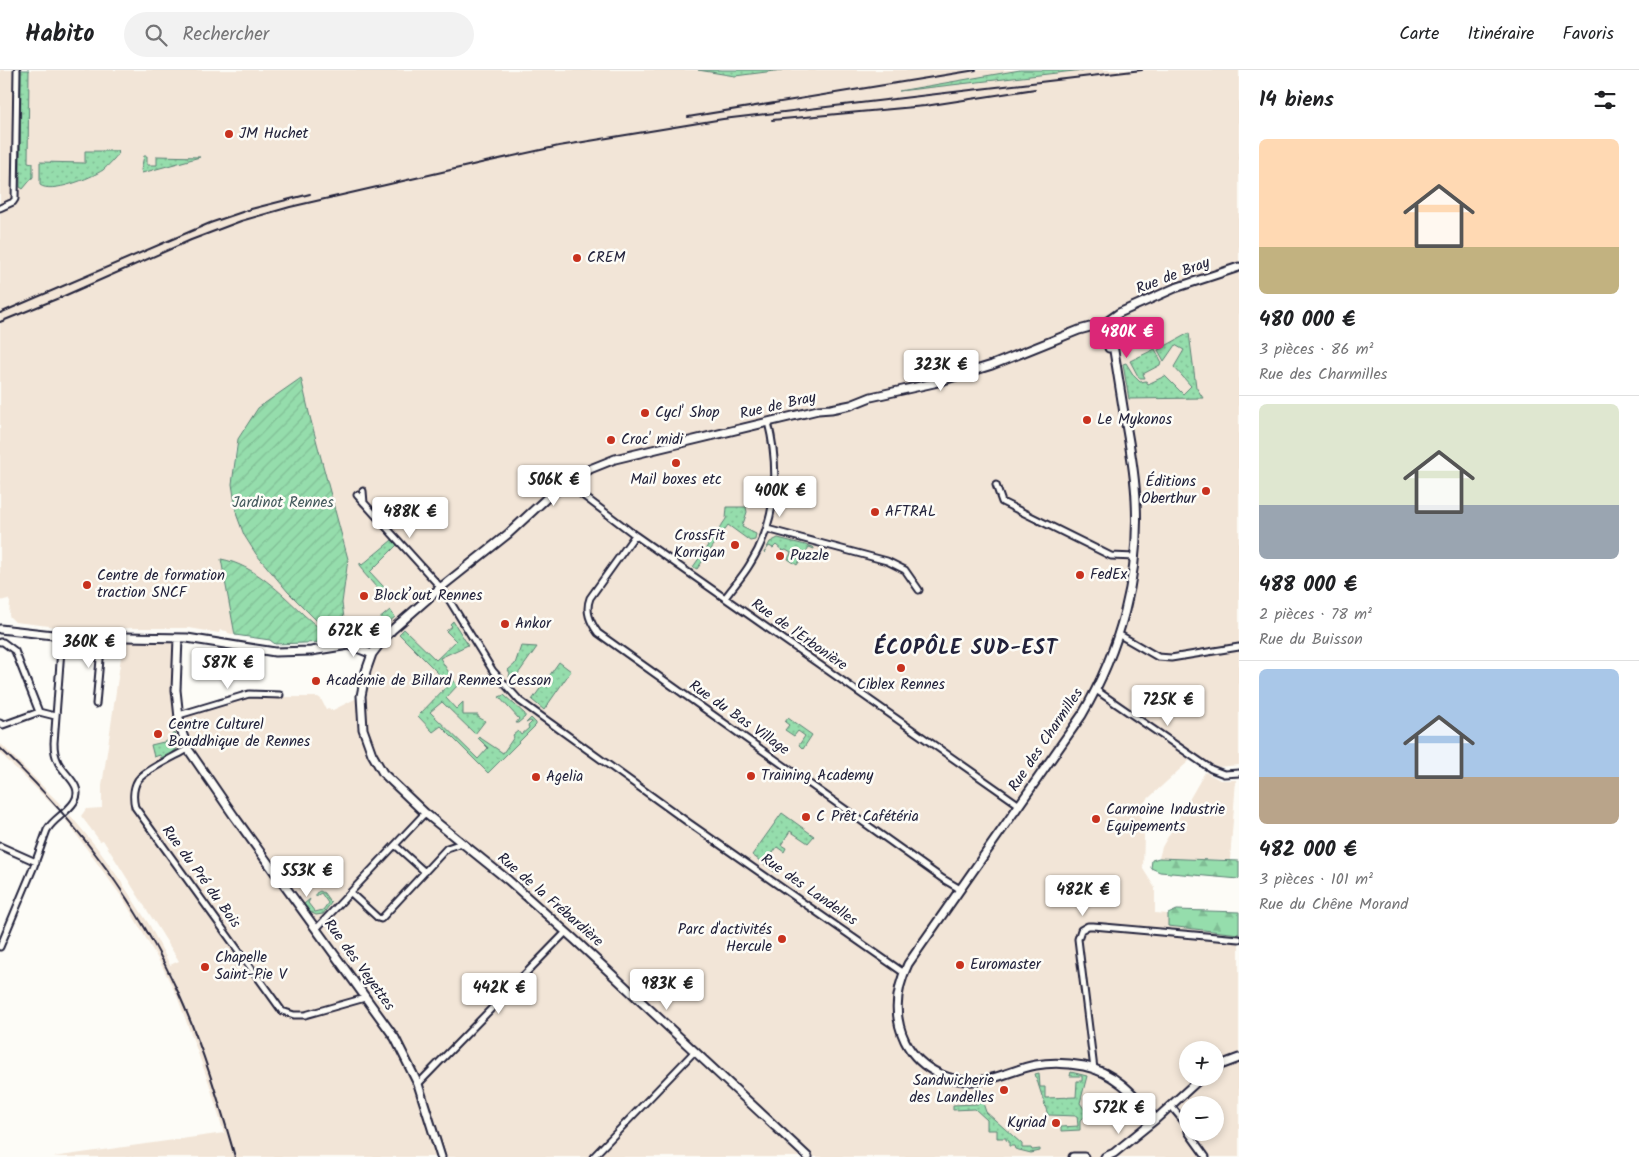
<!DOCTYPE html>
<html lang="fr">
<meta charset="utf-8">
<style>
body{margin:0;font-family:Kalam,sans-serif;background:#f2f2f2;color:#202124;height:100vh;display:flex;flex-direction:column;font-size:19px;white-space:nowrap}
*{box-sizing:border-box;margin:0}
p{font-size:16px;color:#757577}
.icon{flex:none;width:28px;height:28px;fill:none;stroke:currentColor;stroke-width:2;stroke-linecap:round;stroke-linejoin:round}
.map{position:relative;flex:1;overflow:hidden}
.details{display:flex;flex-direction:column;background:#fff;width:400px}
.details>*{flex:none}
.controls{position:absolute;left:1179px;top:971px;display:grid;gap:10px}
.controls a{display:grid;place-items:center;width:45px;height:45px;border-radius:50%;background:#fff;box-shadow:0 2px 8px #0003;font-size:25px}
.price{position:absolute;translate:-50% -42px;padding:0 11px;border-radius:5px;background:#fff;color:#222;font-size:16px;line-height:32px;filter:drop-shadow(0 1px 2px #0008)}
.price::after{content:'';position:absolute;left:50%;top:30px;width:15px;height:11px;margin-left:-8px;background:inherit;clip-path:polygon(0 0,100% 0,50% 100%)}
.price.selected{background:#db2777;color:#fff}
ul{padding:0;list-style:none}
li{display:grid;align-content:center;gap:10px;height:265px;padding:0 20px}
li+li{border-top:1px solid #e0e0e0}
li span{display:grid;place-items:center;height:155px;border-radius:8px;color:#555}
li>.icon{margin-inline-start:auto}
span .icon{width:90px;height:90px;fill:#fffc;stroke-width:1}
li b{font-size:21px}
h2{display:flex;justify-content:space-between;align-items:center;height:60px;padding:0 20px;font-size:21px}
header{display:flex;align-items:center;gap:30px;box-sizing:border-box;height:70px;padding:0 25px;background:#fff;border-bottom:1px solid #e0e0e0}
header strong{font-size:24px}
nav{display:flex;gap:28px;margin-inline-start:auto;font-size:18px}
.search{width:350px;height:45px;background:#f2f2f2;display:flex;align-items:center;gap:12px;box-sizing:border-box;padding:0 18px;border-radius:28px;color:#757577;font-size:19px}
main{display:flex;flex:1;min-height:0}
.map>svg:first-child{display:block}
.built{fill:#f2e5d7;fill-rule:evenodd}
.grass{fill:url(#grass-dots);stroke:#5c8074}
.forest{fill:url(#forest-firs);stroke:#5c8074}
.garden{fill:url(#garden-furrows);stroke:#5c8074}
.lines{fill:none;stroke-linecap:round;stroke-linejoin:round}
.street-casing{stroke:#22223b;stroke-width:9}
.secondary-casing{stroke:#22223b;stroke-width:11}
.street{stroke:#fdfcf7;stroke-width:5}
.secondary{stroke:#fdfcf7;stroke-width:7}
.rail{stroke:#22223b;stroke-width:2}
.poi-dot{fill:#c8321e;stroke:#fdfcf7;stroke-width:2}
.labels{text-anchor:middle;dominant-baseline:central;stroke-width:5;stroke-linejoin:round;paint-order:stroke}
.poi-label{font-size:15px;fill:#22223b;stroke:#fdfcf7;text-anchor:start}
.street-label{font-size:15px;fill:#22223b;stroke:#fdfcf7}
.park-label{font-size:15px;fill:#445a5d;stroke:#fdfcf7}
.district-label{font-size:20px;font-weight:bold;letter-spacing:1px;fill:#22223b;stroke:#fdfcf7}
</style>
<header>
<strong>Habito</strong>
<div class="search"><svg class="icon" aria-label="search" viewBox="0 0 24 24"><circle cx="10" cy="10" r="6"/><path d="M15 15l6 6"/></svg>Rechercher</div>
<nav><a>Carte</a><a>Itinéraire</a><a>Favoris</a></nav>
</header>
<main>
<div class="map">
<svg width="1239" height="1087" viewBox="0 0 1239 1087">
<defs>
<pattern id="grass-dots" width="8" height="8" patternUnits="userSpaceOnUse" patternTransform="scale(1.25)"><rect width="8" height="8" fill="#95ddac"/><path d="M2 2h.1M6 6h.1" fill="none" stroke="#80bd95" stroke-width="1.8" stroke-linecap="round"/></pattern>
<pattern id="forest-firs" width="22" height="20" patternUnits="userSpaceOnUse" patternTransform="scale(1.25)"><rect width="22" height="20" fill="#95ddac"/><path d="M5 1l3.5 6h-7zM16 11l3.5 6h-7z" fill="#80bd95"/></pattern>
<pattern id="garden-furrows" width="10" height="10" patternUnits="userSpaceOnUse" patternTransform="scale(1.25)"><rect width="10" height="10" fill="#95ddac"/><path d="M-1 1l2-2M0 10L10 0M9 11l2-2" fill="none" stroke="#80bd95"/></pattern>
</defs>
<rect width="100%" height="100%" fill="#fdfcf7"/>
<filter id="ink" filterUnits="userSpaceOnUse"><feTurbulence type="fractalNoise" baseFrequency=".02" numOctaves="2"/><feDisplacementMap in="SourceGraphic" scale="10" xChannelSelector="R" yChannelSelector="G"/><feConvolveMatrix kernelMatrix="1 2 1 2 8 2 1 2 1" color-interpolation-filters="sRGB"/></filter>
<g filter="url(#ink)">
<path class="built" d="M0,0H698L735,6L782,0H1239V695L1219,697L1190,690L1139,737L1144,766L1143,799L1155,818V843L1168,844V856L1239,864V1087H53L224,1063L209,1013L177,926L163,898L124,830L65,749L70,745L98,779L120,810L150,856L170,895L179,891L103,770L100,771L81,746L86,739L102,738V716L124,567L178,568L179,644L249,624L281,627H318L321,629L326,639L333,640L361,626L372,585L349,575L347,571L342,533L348,489L310,347L301,309L236,376L232,414L234,429L244,465L256,484L288,522L335,569L333,571L272,516L250,501L236,494L221,489L235,565L228,563L227,561L220,560L219,563L189,558H66L15,552L9,546L10,532L8,529L0,531ZM1188,980H1215V1008H1188ZM1188,1035H1215V1062H1188Z
M0,673L61,735L57,739L0,683Z
M1205,702L1220,710H1236L1230,790L1159,788L1162,777Z"/>
<path class="grass" d="M21,0H29L28,92L33,93V107L23,119L20,117Z
M698,0H782L735,6Z
M1020,0H1083L899,21Z
M85,81H117L119,83C114,89 109,95 103,100C91,108 51,124 40,115V92L85,93Z
M144,86H147V95H157V86L200,87L142,103L141,100Z
M1189,263L1196,317L1203,328L1129,329L1123,294L1126,293L1134,306L1140,312L1146,311L1148,314L1165,306L1183,324L1191,316L1174,297L1184,280L1175,275L1164,291L1158,280Z
M1155,279L1161,291L1160,295L1143,304L1145,308H1139L1130,291Z
M727,437H746L747,442L742,457L756,464L755,470L750,471L728,455L697,499L693,497L726,449Z
M778,468L813,477L814,478V479L809,477L797,495L788,489L791,483L786,480L783,481L776,475L773,478L769,476L764,483L770,472Z
M392,470L397,475L370,502L394,528L389,532L363,502L364,500L360,495V493L362,495Z
M390,540L395,547L370,568L369,566L360,568L359,566Z
M453,551L468,575L440,588L457,616L446,628L456,639L463,632V645H478V647L485,651L475,664L442,632L430,642L478,689L488,678L478,668L479,667L503,683L514,667L513,665L518,661L521,665L529,658L528,656L532,652L530,651L526,653L531,648L536,653V655L488,703L441,656L433,662L418,646L449,614L399,564L404,559L436,590L456,571L446,561L452,556L450,554Z
M521,576L537,577L513,611L509,607L510,603L508,600L515,594Z
M559,592L571,601L544,640L532,630Z
M504,625L525,644V647L518,653H516L519,649L499,627Z
M788,648L812,665L803,679L799,675L805,666L798,661L794,666L785,660L789,655L785,652Z
M175,663L178,673L176,680L161,688L160,685L154,687L151,675L172,670L171,665Z
M782,743L814,766L808,773L790,761L781,775L786,778L784,782L777,777L769,789L782,799L778,804L752,785Z
M320,821L324,823L331,833L323,844L316,845L310,842L304,834L310,829L308,833L315,842L323,840L328,833L321,823L316,826V823Z
M1071,1002L1087,1006L1080,1033L1088,1045L1080,1050V1060L1061,1061V1057L1078,1056L1077,1046L1048,1045L1035,1004L1039,1003L1040,1017H1045V1028L1076,1027L1077,1011H1082V1006H1070Z
M980,1030H982L986,1042L1022,1074V1078H1031L1032,1080L1040,1079V1081L1031,1083L1015,1079L1014,1076H1009V1071L1006,1070V1068H997V1060H987V1050L975,1039L953,1040V1035L977,1034L980,1033Z"/>
<path class="forest" d="M1159,788L1239,791V809L1160,802L1151,798L1152,790Z
M1177,840L1239,842V864L1168,856V844Z"/>
<path class="garden" d="M301,308L310,347L348,489L342,533L347,571L345,568H342L339,559L328,562L288,522L256,484L244,465L237,446L232,414L238,369L258,338Z
M221,489C254,495 281,523 304,545C314,554 325,562 333,572L275,574L270,570L235,565Z"/>
<g class="lines">
<defs>
<path id="street" d="M0,138L13,132L15,129L17,0
M576,408L581,424L635,465L1018,734
M996,415L1002,432L1111,486L1135,487
M363,421L364,433
M357,425L443,520L493,601L520,631L689,753L904,903
M767,459L887,491L905,500L919,520
M635,465L590,528C585,541 590,552 598,563L943,809L960,819
M725,528C733,517 743,506 750,494C777,451 780,400 768,352
M1118,564L1158,587L1171,588L1239,577
M0,572H3L15,581L39,642L55,646
M1096,620L1211,699L1224,704L1239,703
M96,634L102,567
M179,645L249,624L280,625
M0,653L3,655L39,642
M188,679C176,686 145,700 138,710C133,718 133,729 135,737L282,941L294,945H305L365,928
M395,775L425,802
M0,776L36,792
M351,823L378,848L381,849L447,778L462,773
M316,859L425,743
M0,877L34,796L47,760C53,749 67,743 74,732C85,716 63,704 58,692C55,686 54,679 54,673L62,566
M1094,999L1078,869L1081,860L1088,856H1093L1239,869
M418,1014L566,862
M1171,1036L1186,1054L1188,1061
M1188,1062L1206,1087
M593,1087L695,981"/>
<path id="secondary" d="M1105,253L1111,262C1115,287 1119,312 1123,337C1128,368 1135,399 1136,431C1140,506 1120,580 1082,645L908,894C896,919 893,946 905,971C920,1001 956,1017 988,1009C1004,1006 1019,998 1036,995C1052,992 1068,993 1084,996C1117,1003 1135,1026 1156,1049
M1105,254L1109,278
M0,559L62,566L187,568L275,582L311,581L349,575L372,584
M178,568L176,620L180,657L188,679L234,746L395,968L418,1014L441,1087
M1215,997L1239,988
M808,1087L574,869L508,810L425,743L383,703L372,684L363,659L361,626L366,601L372,584L382,571L393,559L440,518L508,464L550,425L576,408L590,399L615,389L818,340L831,339L851,335L871,327L934,313L992,295L1079,260L1105,253L1119,243L1175,218L1239,197
M1073,1087H1084
M1105,1087L1114,1083L1156,1049L1201,1008"/>
</defs>
<use href="#street" class="street-casing"/>
<use href="#secondary" class="secondary-casing"/>
<use href="#street" class="street"/>
<use href="#secondary" class="secondary"/>
<path class="rail" d="M688,47L976,0
M772,50L925,36L1035,19
M0,243L210,153L251,139L310,124
M0,252L64,226L191,170L241,151L290,137L481,93L559,76L723,49L1142,0
M0,678C74,748 136,829 178,922C202,975 219,1031 235,1087"/>
</g>
</g>
<g class="poi-dot">
<circle cx="229" cy="64" r="5"/>
<circle cx="577" cy="188" r="5"/>
<circle cx="645" cy="343" r="5"/>
<circle cx="1087" cy="350" r="5"/>
<circle cx="611" cy="370" r="5"/>
<circle cx="676" cy="393" r="5"/>
<circle cx="1206" cy="421" r="5"/>
<circle cx="875" cy="442" r="5"/>
<circle cx="735" cy="475" r="5"/>
<circle cx="780" cy="486" r="5"/>
<circle cx="1080" cy="505" r="5"/>
<circle cx="87" cy="515" r="5"/>
<circle cx="364" cy="526" r="5"/>
<circle cx="505" cy="554" r="5"/>
<circle cx="901" cy="598" r="5"/>
<circle cx="316" cy="611" r="5"/>
<circle cx="158" cy="664" r="5"/>
<circle cx="751" cy="706" r="5"/>
<circle cx="536" cy="707" r="5"/>
<circle cx="806" cy="747" r="5"/>
<circle cx="1096" cy="749" r="5"/>
<circle cx="782" cy="869" r="5"/>
<circle cx="960" cy="895" r="5"/>
<circle cx="205" cy="897" r="5"/>
<circle cx="1004" cy="1020" r="5"/>
<circle cx="1056" cy="1053" r="5"/>
</g>
<g class="labels">
<g class="poi-label">
<text x="239" y="64">JM Huchet</text>
<text x="587" y="188">CREM</text>
<text x="655" y="343">Cycl' Shop</text>
<text x="1097" y="350">Le Mykonos</text>
<text x="621" y="370">Croc' midi</text>
<text x="676" y="410" text-anchor="middle">Mail boxes etc</text>
<text x="1196" y="412" text-anchor="end">Éditions<tspan x="1196" dy="17">Oberthur</tspan></text>
<text x="885" y="442">AFTRAL</text>
<text x="725" y="466" text-anchor="end">CrossFit<tspan x="725" dy="17">Korrigan</tspan></text>
<text x="790" y="486">Puzzle</text>
<text x="1090" y="505">FedEx</text>
<text x="97" y="506">Centre de formation<tspan x="97" dy="17">traction SNCF</tspan></text>
<text x="374" y="526">Block’out Rennes</text>
<text x="515" y="554">Ankor</text>
<text x="326" y="611">Académie de Billard Rennes Cesson</text>
<text x="901" y="615" text-anchor="middle">Ciblex Rennes</text>
<text x="168" y="655">Centre Culturel<tspan x="168" dy="17">Bouddhique de Rennes</tspan></text>
<text x="761" y="706">Training Academy</text>
<text x="546" y="707">Agelia</text>
<text x="1106" y="740">Carmoine Industrie<tspan x="1106" dy="17">Equipements</tspan></text>
<text x="816" y="747">C Prêt Cafétéria</text>
<text x="772" y="860" text-anchor="end">Parc d'activités<tspan x="772" dy="17">Hercule</tspan></text>
<text x="215" y="888">Chapelle<tspan x="215" dy="17">Saint-Pie V</tspan></text>
<text x="970" y="895">Euromaster</text>
<text x="994" y="1011" text-anchor="end">Sandwicherie<tspan x="994" dy="17">des Landelles</tspan></text>
<text x="1046" y="1053" text-anchor="end">Kyriad</text>
</g>
<g class="street-label">
<text transform="translate(1173 206) rotate(-21)">Rue de Bray</text>
<text transform="translate(778 336) rotate(-13)">Rue de Bray</text>
<text transform="translate(799 565) rotate(35)">Rue de l'Erbonière</text>
<text transform="translate(739 648) rotate(35)">Rue du Bas Village</text>
<text transform="translate(1046 670) rotate(-56)">Rue des Charmilles</text>
<text transform="translate(201 807) rotate(54)">Rue du Pré du Bois</text>
<text transform="translate(809 820) rotate(35)">Rue des Landelles</text>
<text transform="translate(550 830) rotate(41)">Rue de la Frébardière</text>
<text transform="translate(359 895) rotate(54)">Rue des Veyettes</text>
</g>
<g class="park-label">
<text x="283" y="433">Jardinot Rennes</text>
</g>
<g class="district-label">
<text x="966" y="579">ÉCOPÔLE SUD-EST</text>
</g>
</g>
</svg>
<div class="controls">
<a>+</a>
<a>−</a>
</div>
<b class="price selected" style="left:1127px;top:289px">480K €</b>
<b class="price" style="left:941px;top:322px">323K €</b>
<b class="price" style="left:554px;top:437px">506K €</b>
<b class="price" style="left:780px;top:448px">400K €</b>
<b class="price" style="left:410px;top:469px">488K €</b>
<b class="price" style="left:354px;top:588px">672K €</b>
<b class="price" style="left:89px;top:599px">360K €</b>
<b class="price" style="left:228px;top:620px">587K €</b>
<b class="price" style="left:1168px;top:657px">725K €</b>
<b class="price" style="left:307px;top:828px">553K €</b>
<b class="price" style="left:1083px;top:847px">482K €</b>
<b class="price" style="left:667px;top:941px">983K €</b>
<b class="price" style="left:499px;top:945px">442K €</b>
<b class="price" style="left:1119px;top:1065px">572K €</b>
</div>
<section class="details">
<h2>14 biens<svg class="icon" aria-label="filters" viewBox="0 0 24 24"><path d="M4 7h16M4 17h16"/><circle cx="9" cy="7" r="2"/><circle cx="15" cy="17" r="2"/></svg></h2>
<ul>
<li><span style="background:linear-gradient(#ffd9b3 70%,#c2b280 0)"><svg class="icon" aria-label="home" viewBox="0 0 24 24"><path d="M3 11l9-7 9 7M6 9v11h12V9"/></svg></span><div><b>480 000 €</b><p>3 pièces · 86 m²</p><p>Rue des Charmilles</p></div></li>
<li><span style="background:linear-gradient(#dfe7d0 65%,#9aa5b1 0)"><svg class="icon" aria-label="home" viewBox="0 0 24 24"><path d="M3 11l9-7 9 7M6 9v11h12V9"/></svg></span><div><b>488 000 €</b><p>2 pièces · 78 m²</p><p>Rue du Buisson</p></div></li>
<li><span style="background:linear-gradient(#a9c7e8 70%,#b9a48a 0)"><svg class="icon" aria-label="home" viewBox="0 0 24 24"><path d="M3 11l9-7 9 7M6 9v11h12V9"/></svg></span><div><b>482 000 €</b><p>3 pièces · 101 m²</p><p>Rue du Chêne Morand</p></div></li>
</ul>
</section>
</main>
